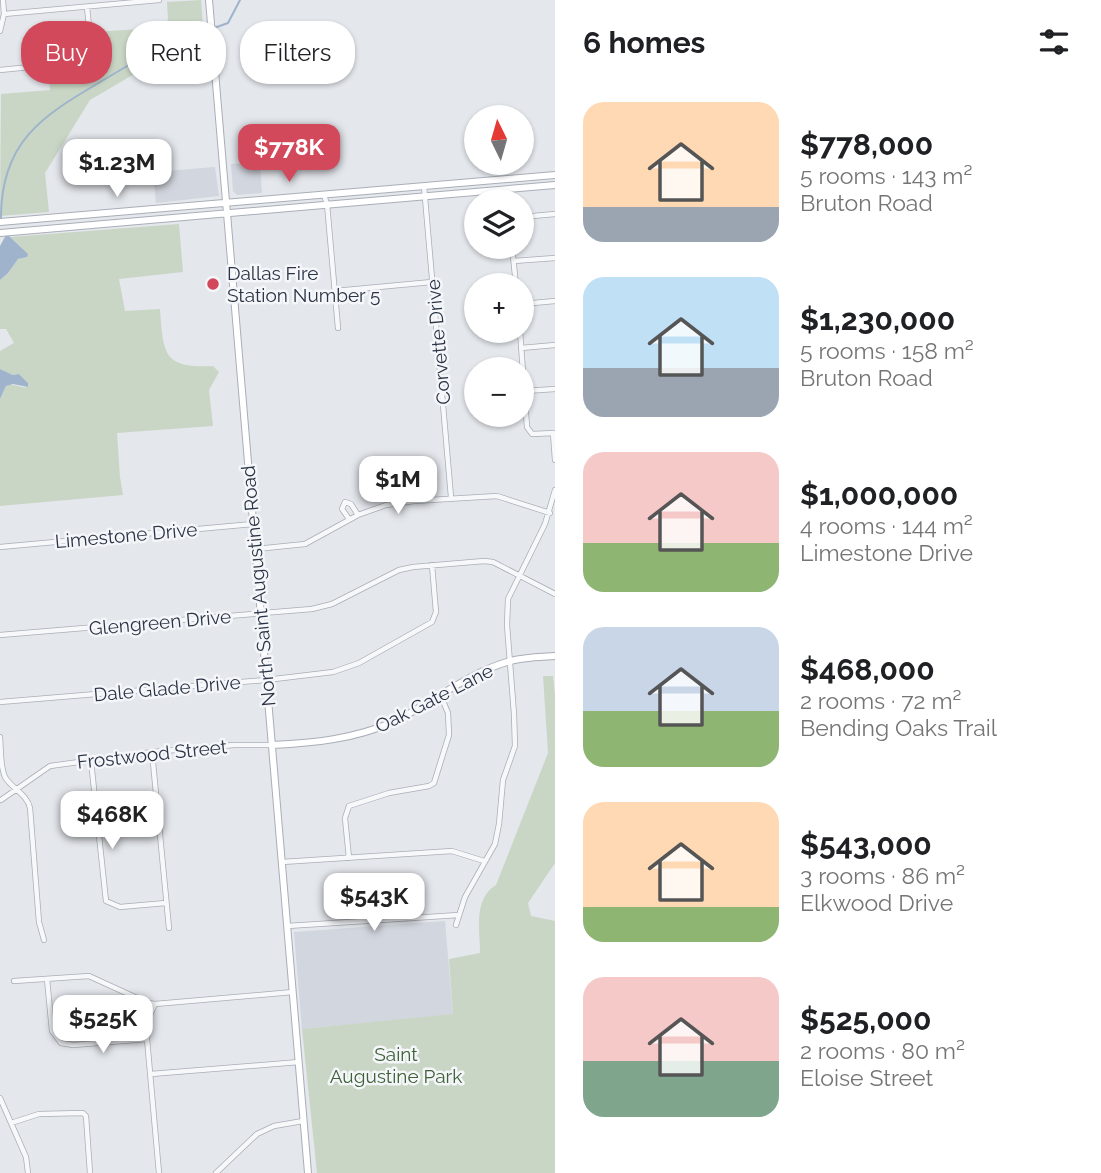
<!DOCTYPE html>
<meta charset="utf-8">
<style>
body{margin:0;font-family:Raleway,sans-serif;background:#f6f6f6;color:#202124;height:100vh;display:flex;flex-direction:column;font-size:26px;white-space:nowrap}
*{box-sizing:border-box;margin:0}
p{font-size:23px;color:#757577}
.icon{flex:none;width:38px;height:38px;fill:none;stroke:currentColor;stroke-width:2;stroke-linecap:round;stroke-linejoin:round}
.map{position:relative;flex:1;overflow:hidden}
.sheet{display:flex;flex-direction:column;background:#fff;width:546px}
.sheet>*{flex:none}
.guide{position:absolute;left:21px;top:21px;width:429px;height:63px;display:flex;gap:14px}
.needle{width:46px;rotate:355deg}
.buttons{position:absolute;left:464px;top:105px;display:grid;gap:14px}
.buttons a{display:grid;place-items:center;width:70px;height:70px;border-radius:50%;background:#fff;box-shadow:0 2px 5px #0004;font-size:35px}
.price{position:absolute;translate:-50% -60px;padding:0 16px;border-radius:14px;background:#fff;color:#222;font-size:23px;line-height:46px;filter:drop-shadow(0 2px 4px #0008)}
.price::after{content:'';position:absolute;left:50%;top:42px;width:21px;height:16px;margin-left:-10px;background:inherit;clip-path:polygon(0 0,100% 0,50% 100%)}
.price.selected{background:#d1495b;color:#fff}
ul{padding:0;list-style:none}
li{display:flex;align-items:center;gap:21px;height:175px;padding:0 28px}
li span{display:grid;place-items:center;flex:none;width:196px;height:140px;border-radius:21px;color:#555}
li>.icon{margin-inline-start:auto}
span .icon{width:84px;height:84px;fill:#fffc;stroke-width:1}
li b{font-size:30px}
h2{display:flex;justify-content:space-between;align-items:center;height:84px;padding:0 28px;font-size:30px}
.tag{padding:0 24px;border-radius:28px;background:#fff;box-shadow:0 2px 5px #0004;font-size:24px;line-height:63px}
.tag.selected{background:#d1495b;color:#fff}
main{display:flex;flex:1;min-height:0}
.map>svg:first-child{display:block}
.built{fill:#d2d6de}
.green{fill:#c9d6c5}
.water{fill:#9fb4cc}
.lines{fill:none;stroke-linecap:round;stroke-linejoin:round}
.stream{stroke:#9fb4cc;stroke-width:2}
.street-casing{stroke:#a9aeb7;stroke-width:6}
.secondary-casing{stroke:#a9aeb7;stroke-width:8}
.street{stroke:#f7f8fa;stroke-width:4.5}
.secondary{stroke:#fff;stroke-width:6}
.poi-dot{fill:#d1495b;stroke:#f4f6f9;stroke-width:2.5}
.labels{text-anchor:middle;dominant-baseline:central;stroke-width:5;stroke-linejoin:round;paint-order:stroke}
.poi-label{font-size:19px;fill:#2b3445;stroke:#f4f6f9;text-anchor:start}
.street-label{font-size:19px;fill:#2b3445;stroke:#f4f6f9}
.park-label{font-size:19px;fill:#3f6138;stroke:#f4f6f9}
</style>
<main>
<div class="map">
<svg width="555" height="1173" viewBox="0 0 555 1173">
<rect width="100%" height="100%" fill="#e4e7ec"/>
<path class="built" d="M260,162L262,193L237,195L233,191L231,164Z
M215,167L219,196L156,203L153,172Z
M445,921L453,1015L302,1029L294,932Z"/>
<path class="green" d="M201,0L204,40L189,42L90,100L45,173L49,212L0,216L1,94L50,90L48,67L95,63L93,32L157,28L168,20L167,2Z
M179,224L183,272L119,279L125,311L160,309C163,353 163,369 213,366L219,372L209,390L213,426L117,433L120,477L123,495L0,506V399L6,386C14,382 20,389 28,387V383L19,374L13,375L0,369V351L14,343L6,329H0V280L8,273L18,259L27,257L20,246L10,237Z
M543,676H553L555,695V863L528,903L531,916L555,921V1173H317L302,1029L453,1014L449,959L480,953C480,930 473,899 496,885L548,753Z"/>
<path class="water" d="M6,235L9,236L28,254L27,257L18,259L8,273L0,280V246Z
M0,369L13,375L19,374L28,383V387L13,384L6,386L0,399Z"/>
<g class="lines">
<path class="stream" d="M214,28L228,23L240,0
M1,220C0,142 42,116 102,81C130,64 158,48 186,31L193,28H209"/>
<defs>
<path id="street" d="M4,14L159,0
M0,31L4,14L3,0
M0,70L90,61L92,56L87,7
M424,186L451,497
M507,189L508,201
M324,195L327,204L338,328
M522,217L555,214
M512,247L516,285
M514,261L555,258
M335,291L432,282
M522,304L555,301
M520,331L527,427L532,434L555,433
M521,348L555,345
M525,391L555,389
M553,433L555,460
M349,519L342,509L345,502L351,504L358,515
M0,547L253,524
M256,549L305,544L358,515L386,505L414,501L497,496L550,513
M0,635L312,609L332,604L399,570L413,567L484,561L493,562L555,594
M0,702L266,680L333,672L359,663L432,622L436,612L432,565
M0,737C1,749 0,766 5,777C12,789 27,794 30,808L39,922L44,940
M152,752L169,928
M91,761L106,901L120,907L166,903
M1,800L50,766L152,752L234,745H272
M349,858L345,818L349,806L389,793L429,786L434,783L449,735L448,713L441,696
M282,862L452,851L484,861
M456,925L465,897L495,844L499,824L503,780L515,746L514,714L507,625L508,599L545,524L555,490
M287,926L459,915
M47,979L52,1031L61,1043L73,1045L147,1039
M14,981L89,976L148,1003L155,1004L293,992
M155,1004L149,1017L147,1039L159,1173
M151,1074L299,1062
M0,1098L26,1157L28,1173
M11,1123L39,1114L83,1113L86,1116L90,1173
M216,1173L257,1134L274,1126L303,1121"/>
<path id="secondary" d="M209,0L308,1173
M0,222L555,175
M0,233L555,185
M272,745C314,743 354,739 393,722C431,704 466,674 507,662C522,657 539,657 555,656"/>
</defs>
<use href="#street" class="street-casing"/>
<use href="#secondary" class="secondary-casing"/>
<use href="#street" class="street"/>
<use href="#secondary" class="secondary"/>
</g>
<circle class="poi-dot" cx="213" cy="284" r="7"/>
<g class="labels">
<g class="poi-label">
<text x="227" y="273">Dallas Fire<tspan x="227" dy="22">Station Number 5</tspan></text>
</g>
<g class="street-label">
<text transform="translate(438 342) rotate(-95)">Corvette Drive</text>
<text transform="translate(126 535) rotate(-5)">Limestone Drive</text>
<text transform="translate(258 586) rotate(-95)">North Saint Augustine Road</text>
<text transform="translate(160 622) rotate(-5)">Glengreen Drive</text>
<text transform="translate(167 688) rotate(-5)">Dale Glade Drive</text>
<text transform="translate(434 698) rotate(-27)">Oak Gate Lane</text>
<text transform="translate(152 754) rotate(-6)">Frostwood Street</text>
</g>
<g class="park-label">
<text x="396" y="1054">Saint<tspan x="396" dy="22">Augustine Park</tspan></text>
</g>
</g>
</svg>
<div class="buttons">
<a><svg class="needle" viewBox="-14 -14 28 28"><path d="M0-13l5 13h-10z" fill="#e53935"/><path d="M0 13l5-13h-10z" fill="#757577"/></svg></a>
<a><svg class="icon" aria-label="layers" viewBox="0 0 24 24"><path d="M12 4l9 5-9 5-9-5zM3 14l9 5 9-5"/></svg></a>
<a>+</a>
<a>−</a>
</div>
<b class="price selected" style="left:289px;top:184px">$778K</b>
<b class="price" style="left:117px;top:199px">$1.23M</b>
<b class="price" style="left:398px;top:516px">$1M</b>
<b class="price" style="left:112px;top:851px">$468K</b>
<b class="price" style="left:374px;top:933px">$543K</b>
<b class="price" style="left:103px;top:1055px">$525K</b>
<div class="guide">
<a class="tag selected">Buy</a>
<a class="tag">Rent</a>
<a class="tag">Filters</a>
</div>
</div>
<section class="sheet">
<h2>6 homes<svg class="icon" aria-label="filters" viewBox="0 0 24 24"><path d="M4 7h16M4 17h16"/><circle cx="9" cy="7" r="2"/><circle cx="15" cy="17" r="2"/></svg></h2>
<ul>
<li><span style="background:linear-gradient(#ffd9b3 75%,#9aa5b1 0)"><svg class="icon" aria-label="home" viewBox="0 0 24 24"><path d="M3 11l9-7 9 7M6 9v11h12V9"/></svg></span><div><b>$778,000</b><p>5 rooms · 143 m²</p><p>Bruton Road</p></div></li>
<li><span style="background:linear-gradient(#bfe0f5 65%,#9aa5b1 0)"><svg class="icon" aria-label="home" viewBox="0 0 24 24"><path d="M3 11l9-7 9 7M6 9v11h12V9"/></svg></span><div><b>$1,230,000</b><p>5 rooms · 158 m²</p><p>Bruton Road</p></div></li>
<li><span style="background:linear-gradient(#f6c9c9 65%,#8fb573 0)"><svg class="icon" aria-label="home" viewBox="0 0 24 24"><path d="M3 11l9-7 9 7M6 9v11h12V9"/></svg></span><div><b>$1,000,000</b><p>4 rooms · 144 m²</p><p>Limestone Drive</p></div></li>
<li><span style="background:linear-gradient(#c9d6e8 60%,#8fb573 0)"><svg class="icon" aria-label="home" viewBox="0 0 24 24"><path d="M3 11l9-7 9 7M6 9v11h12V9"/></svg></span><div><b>$468,000</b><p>2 rooms · 72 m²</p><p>Bending Oaks Trail</p></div></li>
<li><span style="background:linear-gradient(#ffd9b3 75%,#8fb573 0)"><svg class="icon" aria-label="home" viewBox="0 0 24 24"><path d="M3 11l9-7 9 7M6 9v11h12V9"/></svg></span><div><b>$543,000</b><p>3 rooms · 86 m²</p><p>Elkwood Drive</p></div></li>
<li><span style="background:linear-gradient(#f6c9c9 60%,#7fa58c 0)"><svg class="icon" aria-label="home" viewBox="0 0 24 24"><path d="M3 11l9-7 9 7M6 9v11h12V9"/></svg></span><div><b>$525,000</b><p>2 rooms · 80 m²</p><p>Eloise Street</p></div></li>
</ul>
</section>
</main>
